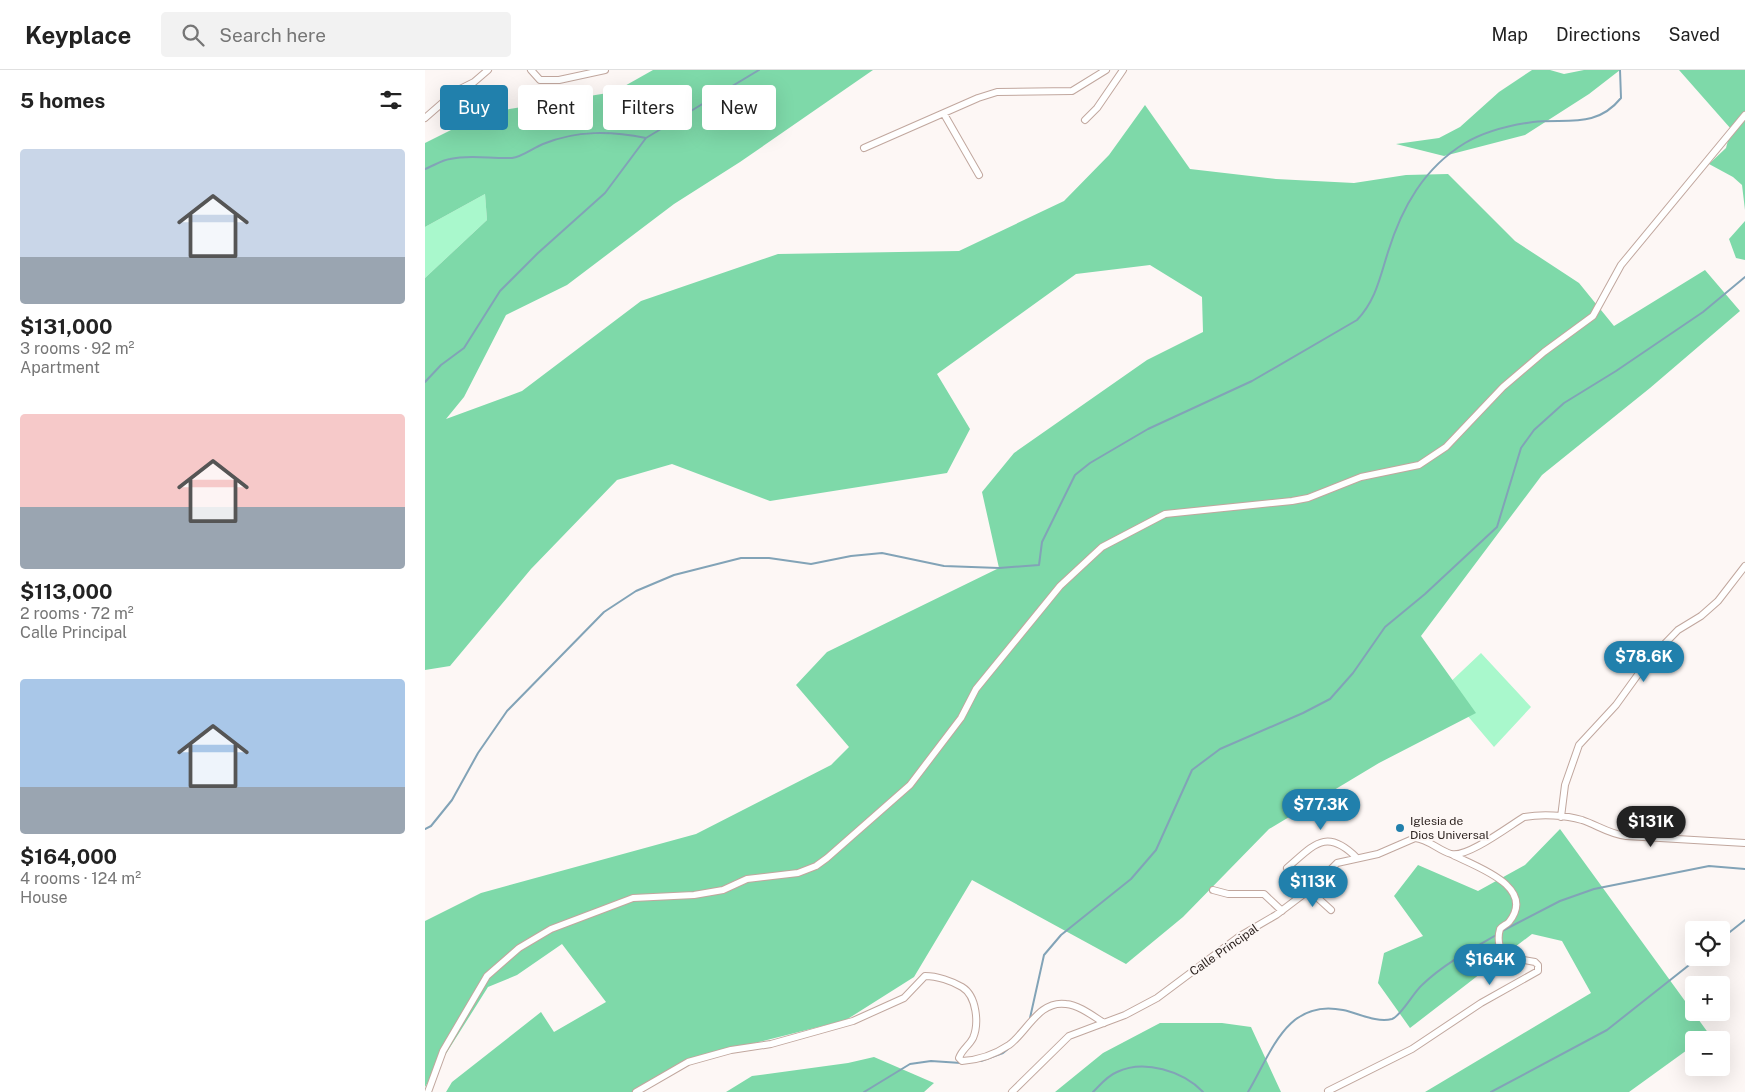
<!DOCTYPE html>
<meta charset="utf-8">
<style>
body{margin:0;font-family:"Public Sans",sans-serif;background:#f2f2f2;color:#222;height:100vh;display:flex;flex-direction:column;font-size:19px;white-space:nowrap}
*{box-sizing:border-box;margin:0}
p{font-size:16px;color:#767676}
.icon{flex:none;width:28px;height:28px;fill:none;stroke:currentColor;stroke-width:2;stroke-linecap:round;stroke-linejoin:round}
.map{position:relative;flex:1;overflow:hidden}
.details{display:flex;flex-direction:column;background:#fff;width:425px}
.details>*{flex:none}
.banner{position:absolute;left:15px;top:15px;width:475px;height:45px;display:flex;gap:10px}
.buttons{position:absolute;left:1260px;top:851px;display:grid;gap:10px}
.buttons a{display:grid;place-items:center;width:45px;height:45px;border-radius:5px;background:#fff;box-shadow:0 5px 20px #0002;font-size:25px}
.price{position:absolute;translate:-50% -42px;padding:0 11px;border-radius:18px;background:#2180ac;color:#fff;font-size:16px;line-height:32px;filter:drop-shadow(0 1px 2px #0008)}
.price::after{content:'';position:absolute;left:50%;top:30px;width:15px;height:11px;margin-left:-8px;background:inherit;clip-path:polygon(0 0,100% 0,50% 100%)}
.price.selected{background:#222;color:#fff}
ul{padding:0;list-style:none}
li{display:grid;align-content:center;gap:10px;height:265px;padding:0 20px}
li span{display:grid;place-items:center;height:155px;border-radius:5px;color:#555}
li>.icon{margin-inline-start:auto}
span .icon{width:90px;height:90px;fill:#fffc;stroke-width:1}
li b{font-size:21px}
h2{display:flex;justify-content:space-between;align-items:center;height:60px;padding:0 20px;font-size:21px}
.pill{padding:0 18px;border-radius:5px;background:#fff;box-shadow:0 5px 20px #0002;font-size:18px;line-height:45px}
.pill.selected{background:#2180ac;color:#fff}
header{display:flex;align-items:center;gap:30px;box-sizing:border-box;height:70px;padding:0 25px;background:#fff;border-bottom:1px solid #e0e0e0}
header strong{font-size:24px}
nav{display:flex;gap:28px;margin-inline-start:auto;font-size:18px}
.search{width:350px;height:45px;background:#f2f2f2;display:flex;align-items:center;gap:12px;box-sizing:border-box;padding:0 18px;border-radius:5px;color:#767676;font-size:19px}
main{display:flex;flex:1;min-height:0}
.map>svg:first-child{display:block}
.green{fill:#a9f8cc}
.forest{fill:#7ed9a9}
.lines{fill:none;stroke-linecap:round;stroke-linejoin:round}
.stream{stroke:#82a3b7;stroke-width:2}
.minor-casing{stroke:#c1a79e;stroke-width:8}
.minor{stroke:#fff;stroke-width:6}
.poi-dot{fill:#2180ac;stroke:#fdf7f5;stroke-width:2}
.labels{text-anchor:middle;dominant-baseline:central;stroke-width:4;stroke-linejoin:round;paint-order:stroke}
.poi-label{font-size:12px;fill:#2e2421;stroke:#fdf7f5;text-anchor:start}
.street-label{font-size:12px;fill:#2e2421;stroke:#fdf7f5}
</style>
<header>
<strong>Keyplace</strong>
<div class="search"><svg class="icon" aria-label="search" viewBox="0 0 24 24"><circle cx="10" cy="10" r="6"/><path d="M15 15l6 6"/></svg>Search here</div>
<nav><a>Map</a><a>Directions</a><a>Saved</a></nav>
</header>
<main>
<section class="details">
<h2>5 homes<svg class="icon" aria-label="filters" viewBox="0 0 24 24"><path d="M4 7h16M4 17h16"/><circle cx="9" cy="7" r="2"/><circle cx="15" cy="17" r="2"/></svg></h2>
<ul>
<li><span style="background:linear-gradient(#c9d6e8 70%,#9aa5b1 0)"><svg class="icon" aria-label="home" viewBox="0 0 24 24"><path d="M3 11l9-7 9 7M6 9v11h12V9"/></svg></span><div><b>$131,000</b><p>3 rooms · 92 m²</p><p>Apartment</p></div></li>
<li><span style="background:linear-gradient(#f6c9c9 60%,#9aa5b1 0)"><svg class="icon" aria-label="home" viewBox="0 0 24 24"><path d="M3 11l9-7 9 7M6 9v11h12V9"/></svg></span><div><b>$113,000</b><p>2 rooms · 72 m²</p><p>Calle Principal</p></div></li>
<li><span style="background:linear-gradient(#a9c7e8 70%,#9aa5b1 0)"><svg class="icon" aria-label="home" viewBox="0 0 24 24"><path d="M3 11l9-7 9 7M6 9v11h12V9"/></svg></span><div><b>$164,000</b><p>4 rooms · 124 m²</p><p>House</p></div></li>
</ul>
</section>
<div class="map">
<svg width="1320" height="1022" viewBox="0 0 1320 1022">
<rect width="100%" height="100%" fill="#fdf7f5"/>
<path class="green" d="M60,124L62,150L0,208V157Z
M1056,583L1106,637L1069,677L1019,618Z"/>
<path class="forest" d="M228,0H448L315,92L249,134L142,215L81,245L39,327L21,349L97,321L216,231L353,184L534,181L639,131L684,85L720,35L765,99L851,109L929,113L981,105L1023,104L1090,171L1154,213L1189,256L1280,200L1315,241L1225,318L1117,405L996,566L1051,643L954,693L844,759L758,847L701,894L547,810L489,907L421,950L266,989L210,1022H21L27,1012L116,942L129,962L181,932L137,874L92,905L63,917L0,1017V851L56,823L271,764L406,695L424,677L371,615L402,582L574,498L557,422L589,383L722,290L778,262L777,227L725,195L651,204L512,304L545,359L522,403L345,431L247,394L192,410L106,499L25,596L0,600V208L62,150L60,124L0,157V73L60,43L189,22Z
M1107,0H1125L1139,4L1159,0H1195L1164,24L1100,65L1019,86L971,74L1014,68L1035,57L1074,22Z
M1254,0H1320V140L1317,115L1308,107L1284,94L1301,78L1306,59Z
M1320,151V190L1311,188L1304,169Z
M1135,759L1284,964L1276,970H1269V975L1204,1022H1000L1166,923L1137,871L1107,864L985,958L953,913L959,883L998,866L969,826L993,795L1053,821L1100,795Z
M735,953H797L826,957L856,1022H630L678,983Z
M449,987L509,1013L499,1022H301L327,1006L423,993Z"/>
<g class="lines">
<path class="stream" d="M0,99C8,96 17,90 25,89C45,84 66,89 87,88C97,87 108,78 118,74C152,60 186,61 221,68
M0,312L16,295L39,278L75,221L113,183L180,123L221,68L334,0
M0,759L6,756L27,730L53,683L82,641L179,542L211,521L249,505L316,488H344L386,494L426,486L457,483L519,496L574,498L614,495L617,472L650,405L665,393L723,359L827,311L932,250C951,230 955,207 963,182C977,137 999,98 1040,73C1059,62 1086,55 1108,52C1141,48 1171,59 1196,28L1195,0
M1077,861L1135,831L1169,819L1284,796L1320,799
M1296,869L1320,850
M605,948L619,885L636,865L706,809L731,780L767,700L795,679L878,643L905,629L928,603L960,557L1000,524L1072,457L1096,378L1109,360L1139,333L1191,301L1278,242L1320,207
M594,969L600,962
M556,991L578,983L583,979
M439,1022L485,994L506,991L536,993
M668,1022C675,1015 682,1006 692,1002C719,989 758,1001 778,1022
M823,1022C846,984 861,928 918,940C933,943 951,953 967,949C976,946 988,923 997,915C1019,894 1047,879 1073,864
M1066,1022L1182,960L1273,888"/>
<defs>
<path id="minor" d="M106,0L115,10H134L180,0
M519,44L554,105
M0,48L31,21L49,12L63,0
M660,50L672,38L698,0
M439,78L553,28L572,22L647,21L681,0
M1136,747L1140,715L1154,675L1191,635L1222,592L1253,560L1276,546L1293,531L1320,496
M862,798C889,775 901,757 932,788
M788,820L803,824H839L857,841
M884,820L906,840
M903,1021L987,979L1056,933L1113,901V895L1110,892L1082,887C1074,881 1072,869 1075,859C1077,856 1081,855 1084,852C1112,817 1052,797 1028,785
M3,1022L18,981L62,906L94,878L126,859L208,828L269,825L298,820L322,809L373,803L391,796L402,788L485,715L536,648L551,619L635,516L677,477L740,444L867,431L883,428L936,407L994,395L1021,377L1078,317L1119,282L1168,246L1196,195L1320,45
M211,1022L263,992L306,980L346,974L428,951L479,928L500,906C512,906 527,911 537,917C552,926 554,954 548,968C544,976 537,979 534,988L537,991C555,990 569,985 584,975C602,962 614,930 641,934C654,935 668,946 679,953
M587,1022L644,966L700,945L732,928L815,866L851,845L888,817L912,793L953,784L990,768C1003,769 1013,780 1026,784C1042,788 1084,756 1099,747C1117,744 1140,745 1157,750C1172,755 1184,764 1201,766L1320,773"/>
</defs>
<use href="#minor" class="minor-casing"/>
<use href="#minor" class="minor"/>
</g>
<circle class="poi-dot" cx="975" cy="758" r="5"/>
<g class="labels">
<g class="poi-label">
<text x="985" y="751">Iglesia de<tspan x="985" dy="14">Dios Universal</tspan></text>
</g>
<g class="street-label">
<text transform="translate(799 880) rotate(-35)">Calle Principal</text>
</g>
</g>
</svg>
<div class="buttons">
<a><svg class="icon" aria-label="locate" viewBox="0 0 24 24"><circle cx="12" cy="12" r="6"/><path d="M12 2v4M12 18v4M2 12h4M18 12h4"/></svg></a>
<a>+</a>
<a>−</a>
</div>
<b class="price" style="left:1219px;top:613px">$78.6K</b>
<b class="price" style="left:896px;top:761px">$77.3K</b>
<b class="price selected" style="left:1226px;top:778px">$131K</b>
<b class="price" style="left:888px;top:838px">$113K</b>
<b class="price" style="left:1065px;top:916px">$164K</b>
<div class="banner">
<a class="pill selected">Buy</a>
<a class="pill">Rent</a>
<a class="pill">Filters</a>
<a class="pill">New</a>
</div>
</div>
</main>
